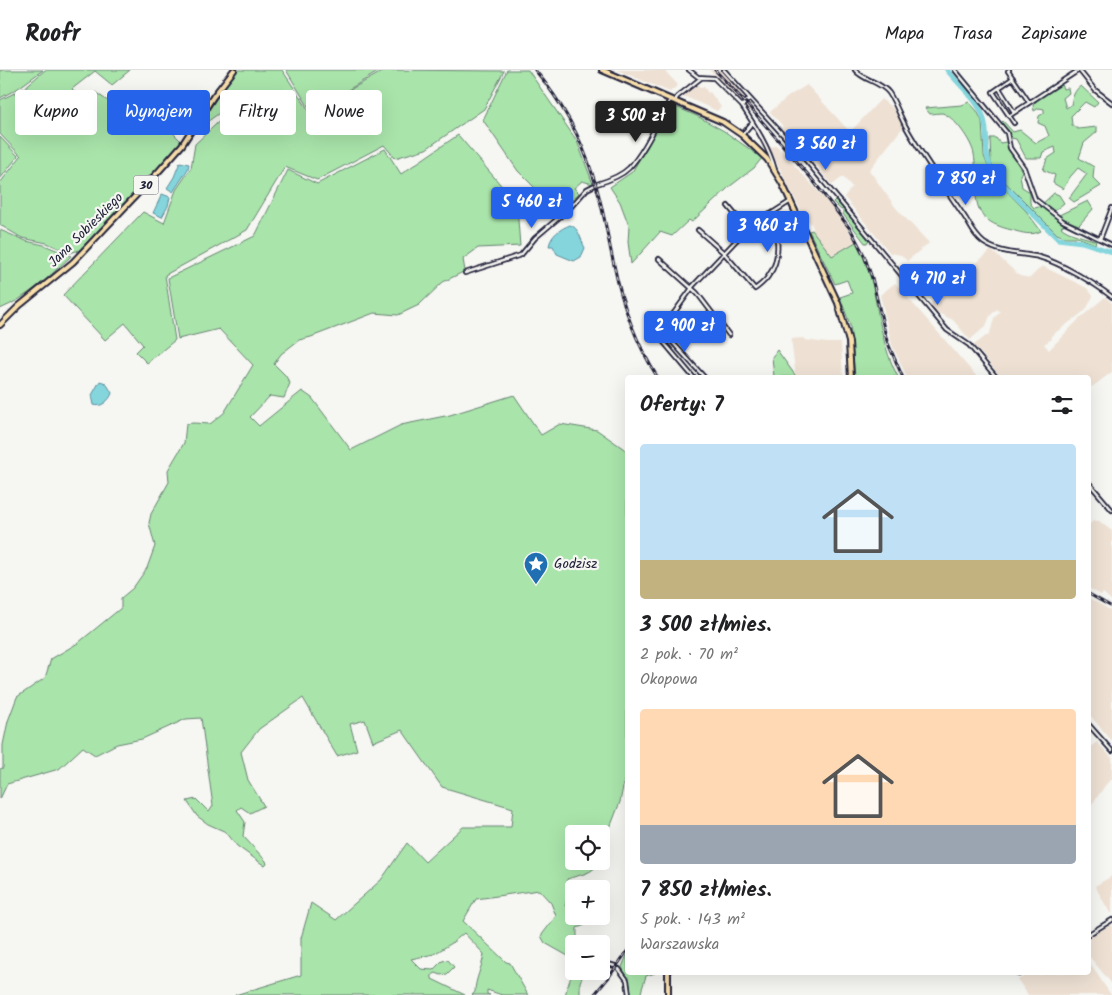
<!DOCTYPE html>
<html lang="pl">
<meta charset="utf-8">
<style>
body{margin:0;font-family:Kalam,sans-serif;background:#f2f2f2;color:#202124;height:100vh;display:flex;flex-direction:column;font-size:19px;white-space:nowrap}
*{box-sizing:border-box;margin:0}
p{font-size:16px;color:#757577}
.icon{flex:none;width:28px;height:28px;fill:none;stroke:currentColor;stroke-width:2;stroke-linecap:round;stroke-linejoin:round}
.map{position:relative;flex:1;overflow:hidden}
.panel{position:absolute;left:625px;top:305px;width:466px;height:600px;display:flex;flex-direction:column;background:#fff;border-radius:5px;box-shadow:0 5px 20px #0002}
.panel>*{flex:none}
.guide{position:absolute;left:15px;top:20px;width:475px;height:45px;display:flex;gap:10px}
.buttons{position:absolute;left:565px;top:755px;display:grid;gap:10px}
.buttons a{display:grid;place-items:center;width:45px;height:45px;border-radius:5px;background:#fff;box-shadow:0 5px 20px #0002;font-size:25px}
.price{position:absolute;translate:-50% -42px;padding:0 11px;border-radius:5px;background:#2563eb;color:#fff;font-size:16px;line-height:32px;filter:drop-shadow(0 1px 2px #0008)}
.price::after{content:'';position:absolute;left:50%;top:30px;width:15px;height:11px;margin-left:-8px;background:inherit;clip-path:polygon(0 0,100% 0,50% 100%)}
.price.current{background:#222;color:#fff}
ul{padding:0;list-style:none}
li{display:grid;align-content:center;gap:10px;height:265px;padding:0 15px}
li span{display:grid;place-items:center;height:155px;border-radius:5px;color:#555}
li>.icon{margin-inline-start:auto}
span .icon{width:90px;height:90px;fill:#fffc;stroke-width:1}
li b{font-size:21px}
h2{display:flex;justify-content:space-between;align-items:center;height:60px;padding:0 15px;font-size:21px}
.pill{padding:0 18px;border-radius:5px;background:#fff;box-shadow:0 5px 20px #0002;font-size:18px;line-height:45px}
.pill.current{background:#2563eb;color:#fff}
header{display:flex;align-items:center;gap:30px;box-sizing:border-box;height:70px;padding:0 25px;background:#fff;border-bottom:1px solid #e0e0e0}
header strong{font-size:24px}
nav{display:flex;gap:28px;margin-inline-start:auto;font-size:18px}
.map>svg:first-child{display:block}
.built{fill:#eee1d4}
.green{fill:#a9e4aa;stroke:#668372}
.water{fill:#84d5dc;stroke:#5d8d9c}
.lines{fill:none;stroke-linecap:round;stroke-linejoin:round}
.river{stroke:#84d5dc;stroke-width:5}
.minor-casing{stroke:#22223b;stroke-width:6}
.major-casing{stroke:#22223b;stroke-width:8}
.minor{stroke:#f6f6f2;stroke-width:2.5}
.major{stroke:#f8deab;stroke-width:4}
.rail-casing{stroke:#22223b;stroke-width:3}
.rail{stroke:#f6f6f2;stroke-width:1;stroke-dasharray:4;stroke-linecap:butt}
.labels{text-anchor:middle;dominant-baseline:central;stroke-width:4.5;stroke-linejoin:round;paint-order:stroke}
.shield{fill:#f6f6f2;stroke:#626272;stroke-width:1}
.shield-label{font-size:12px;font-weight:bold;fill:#22223b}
.street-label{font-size:14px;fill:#22223b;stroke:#f6f6f2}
.poi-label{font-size:14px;fill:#22223b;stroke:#f6f6f2;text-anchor:start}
</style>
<header>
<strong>Roofr</strong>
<nav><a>Mapa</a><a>Trasa</a><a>Zapisane</a></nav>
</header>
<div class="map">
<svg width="1112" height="925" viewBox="0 0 1112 925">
<rect width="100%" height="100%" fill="#f6f6f2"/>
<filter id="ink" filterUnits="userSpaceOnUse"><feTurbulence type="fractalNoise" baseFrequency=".02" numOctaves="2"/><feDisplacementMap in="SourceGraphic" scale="10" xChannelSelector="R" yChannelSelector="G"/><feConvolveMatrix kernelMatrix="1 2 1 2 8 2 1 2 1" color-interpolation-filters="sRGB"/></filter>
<g filter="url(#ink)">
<path class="built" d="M617,0H664L678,15L670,22Z
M709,0H721L753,37L750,42L718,7Z
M697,14L701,18L704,17L708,23L710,22L721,37L717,41L681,25Z
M807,15L850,62L881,29L894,39L904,56L869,100L896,138L929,173L907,191L901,185L890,183L844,127L852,117L843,107L832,115L815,94L818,92L813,85L807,86L782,59V55L770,42L789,26Z
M777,76L824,128L840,147L856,172L831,186L812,160L813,158L812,155L802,143L769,77Z
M991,180L1020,206L1030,208L1042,196L1087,218L1093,226L1086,240L1051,266L1052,269L1044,274L1049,280L1079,249L1105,227L1112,233V302L1092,317L1089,312V308L1001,307L974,275L990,263L994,248L1000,242L997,239L990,246L986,256L970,270L953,250L934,241L929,235Z
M895,213L977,307H907L892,275L880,225Z
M803,268L805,270L827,273H841L843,307H794L795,300L791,269Z
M1093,451H1099L1112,461V531L1103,523L1101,525L1089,518V455Z
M1089,528L1112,541V671L1089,644Z
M1097,672L1112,688V709L1107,713L1092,734L1089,737V678Z
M1112,806V842L1110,843L1095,816Z
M1112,854V914L1089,886V867Z
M1089,892L1111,925H1028L1018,910L1030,903H1037L1039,905L1044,903L1089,902Z"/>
<path class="green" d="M0,0H43L17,19L0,28Z
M45,0H130L112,15L95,1L72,19L82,29L95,22L116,37L138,28L183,73L86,178L70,183L47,173L22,168L0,155V113L21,86L0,64V30L23,19Z
M238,0H282L310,42L311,41L286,0H381L323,35L385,0L504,1L484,39L426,79L395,88L384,75L317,110L285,97L247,160L165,205L175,270L147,293L136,282L143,275L125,253L105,270L63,225L143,142L164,153L176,120L191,98L195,74L228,43L234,26L218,44L207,52L197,63L195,61L225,16Z
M507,0H528L577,71L593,114L582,111L574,118L579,123L554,148L541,132L535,118L518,101L483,50Z
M1061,14L1063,19L1068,18L1069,23L1063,28L1066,38L1071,35C1072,28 1075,19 1081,16L1098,32L1094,37L1085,32L1071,46L1072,55L1078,59L1097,57V62L1084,73L1079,88L1094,97L1093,108L1101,116L1074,132L1069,128L1087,104L1078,98L1070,107L1063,119L1053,113L1055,105L1043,100L1047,89L1056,83L1055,77L1043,82L1041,88H1026L1016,69L1011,68L1001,53L1003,51L1013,62L1020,60L1036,73L1049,66L1045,56L1038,53L1039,46L1044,43V39L1039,38L1034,41L1033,35L1039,28Z
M969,32L977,41L982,51L984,86L991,105L1026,141L1041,161C1032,166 1022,163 1012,160C963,149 980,121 974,84C972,72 954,46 942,43C938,43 933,44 930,44L925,38L962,35Z
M671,35L697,46L724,61L762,88L754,98L729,117L692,152L689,150L672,166L660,162L631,194L628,172L629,156L620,132L610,117L632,102Z
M458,65L500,114L517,137L520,176L478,178L463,189L465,201L443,212L419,235L398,245L374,243L311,267L299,270L281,284L274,294L285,305L290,313L284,328L270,326L250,347L259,356L302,321L312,328L351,380L401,355L450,345L514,325L541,365L560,354L597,360L627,381V708H626L624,712L620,732L601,781V764H574V791H599C595,804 578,805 567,809L568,826L565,836L574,838V846H583L585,855L577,858V871L574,874V877L568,886L545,873L541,866L556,846L551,833L539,820L476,829L463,851L506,892L510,893L528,925H502L487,920V924L490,925H472L475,922C475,909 482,898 484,884L464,863L452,873L434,884L411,889L421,899L433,900L442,891L448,890L454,897L447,904L441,905L436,903L432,905V909L465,925H235L301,905V868L311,833L336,850L381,810L407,773L425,792L463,757H511L513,738L442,717L402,660L373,672L365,650L350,654L357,680L337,686L303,628L259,659L241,682L248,710L264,736L250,743L241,737L237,740L245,752L243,766L266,791L267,794L265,796L237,776L226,762L208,754L197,746L187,731L196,729L209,742L213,736L201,648L186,649L142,669L117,674L95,685L83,677L59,699L7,714L0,729V699L3,698V675L8,651L17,627L45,608L51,589L78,573L121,538V528L133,518L147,498L155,476L149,453L151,444L169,412L168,400L184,373L186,354L193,353L210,354L224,343L253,295L219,259L178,269L168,208L255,166L288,100L317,114L385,79L401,104Z
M0,67L18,86L0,109Z
M990,68H996L1000,73L1006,72C1010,83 1017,91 1022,101L1020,105L1022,117L1030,122V133L1034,138L1039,137L1054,123L1059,125L1064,133L1053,142L1057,146L1088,131L1093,139L1079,155L1068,151L1061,157C1068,164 1086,167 1096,171L1095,174L1077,167H1064L1057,164L998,105L991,93Z
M836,129L869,170L867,173H865L843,144V139L841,140L833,132Z
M0,160L26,171L44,175L71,186C50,206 27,228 0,239Z
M812,160L832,186L856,172C863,186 870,201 873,217C879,248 883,279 898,307H855L850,255L840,227L852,223L847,210L835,214L809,161Z
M777,280L795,305L794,307H774L772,287Z
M627,885L628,902L655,903L646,906L641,922L644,925H630L628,911L622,897Z
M574,897V901H585L580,912V925H565Z"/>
<path class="water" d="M180,92L189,94L188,99L173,122L167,118L174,107Z
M162,124L170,127L168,136L162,147L153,143Z
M570,155C579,157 581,171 585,178L581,187L574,191L557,184L553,176H549C551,165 560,159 570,155Z
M100,311L106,313L112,323C110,330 101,338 94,335L92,325Z"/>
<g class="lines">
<path class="river" d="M947,0C959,15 976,28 983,46C992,71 978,86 1000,111L1058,169L1082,172L1112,182"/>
<defs>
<path id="minor" d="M689,0L698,7L714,8L742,36
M724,0L804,88L947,260L969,275L997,308
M855,0C864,11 880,11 889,23C896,34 900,46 906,57C924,89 946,119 966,149C972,159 975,166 984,173C1001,184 1021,183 1039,187C1061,193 1094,213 1112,227
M955,0L1007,63L1010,78L1024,98L1035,129L1063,151L1112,175
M1009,0L1008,1L1029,32
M1013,8L993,22L1014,53
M999,18L1014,42
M749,29L742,36C755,56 769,77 775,100
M675,31L677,27L701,8
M1009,46L1079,0L1095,20L1112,33
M742,65L752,53
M597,114C607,111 622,105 629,98C645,81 658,51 670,30
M728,136L747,159
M698,160L724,183L755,219C760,215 766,211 769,205C782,188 778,161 770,144
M1100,169L1112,138
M659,189L697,223L729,265
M465,203L521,185L535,168L569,139L587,119L595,115
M691,218L747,159L791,131
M649,257H661L666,254L692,218
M661,257L660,264L661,269L694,308
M660,261L665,264L705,308
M1089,413L1112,440
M1089,655L1112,681
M1089,864L1112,850
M601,897L608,894L615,896
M619,899L627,910L629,925
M1019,904L1022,902"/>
<path id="major" d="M602,0L723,52L742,65L767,89L782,113L838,233L849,272L851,308
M0,255L19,236L73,192L159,101L182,75L213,27L234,0
M668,902V925"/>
</defs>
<use href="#minor" class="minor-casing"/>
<use href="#major" class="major-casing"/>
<use href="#minor" class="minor"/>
<use href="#major" class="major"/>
<defs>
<path id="rail" d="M535,0C561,31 581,67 593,106C603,135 607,165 614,195C622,235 636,273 658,308
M715,0L746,33L811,108L851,160L864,185L872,208L887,271L903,308
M1089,524L1112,537
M594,925L609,907L628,880"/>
</defs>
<use href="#rail" class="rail-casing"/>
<use href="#rail" class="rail"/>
</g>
</g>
<defs>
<symbol id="sight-pin" viewBox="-11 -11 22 30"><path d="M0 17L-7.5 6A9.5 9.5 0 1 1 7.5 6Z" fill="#1f6fb2" stroke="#f6f6f2"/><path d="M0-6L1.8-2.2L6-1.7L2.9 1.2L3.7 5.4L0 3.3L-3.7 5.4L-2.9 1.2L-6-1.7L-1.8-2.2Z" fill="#fff"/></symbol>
</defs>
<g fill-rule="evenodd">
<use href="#sight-pin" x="522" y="480" width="28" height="38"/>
</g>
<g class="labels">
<rect class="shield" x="133.5" y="105.5" width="25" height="19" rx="4"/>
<g class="shield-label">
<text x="146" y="115">30</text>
</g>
<g class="street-label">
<text transform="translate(86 160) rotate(-45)">Jana Sobieskiego</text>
</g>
<g class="poi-label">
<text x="554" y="494">Godzisz</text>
</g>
</g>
</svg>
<div class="buttons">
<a><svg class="icon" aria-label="locate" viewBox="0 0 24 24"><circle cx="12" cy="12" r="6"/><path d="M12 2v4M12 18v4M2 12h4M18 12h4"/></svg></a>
<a>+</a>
<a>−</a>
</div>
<b class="price current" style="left:636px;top:73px">3 500 zł</b>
<b class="price" style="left:826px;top:101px">3 560 zł</b>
<b class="price" style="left:966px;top:136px">7 850 zł</b>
<b class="price" style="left:532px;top:159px">5 460 zł</b>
<b class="price" style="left:768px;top:183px">3 960 zł</b>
<b class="price" style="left:938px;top:236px">4 710 zł</b>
<b class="price" style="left:685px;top:283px">2 900 zł</b>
<div class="guide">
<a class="pill">Kupno</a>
<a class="pill current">Wynajem</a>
<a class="pill">Filtry</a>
<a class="pill">Nowe</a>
</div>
<section class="panel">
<h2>Oferty: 7<svg class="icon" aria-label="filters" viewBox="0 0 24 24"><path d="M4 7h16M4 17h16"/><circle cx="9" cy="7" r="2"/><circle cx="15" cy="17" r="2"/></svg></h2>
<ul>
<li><span style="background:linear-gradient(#bfe0f5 75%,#c2b280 0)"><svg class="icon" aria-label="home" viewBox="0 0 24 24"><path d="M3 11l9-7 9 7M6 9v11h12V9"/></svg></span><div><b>3 500 zł/mies.</b><p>2 pok. · 70 m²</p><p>Okopowa</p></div></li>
<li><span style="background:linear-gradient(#ffd9b3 75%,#9aa5b1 0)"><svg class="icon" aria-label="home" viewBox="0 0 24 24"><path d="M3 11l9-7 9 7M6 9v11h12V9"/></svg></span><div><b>7 850 zł/mies.</b><p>5 pok. · 143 m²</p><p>Warszawska</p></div></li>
</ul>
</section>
</div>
